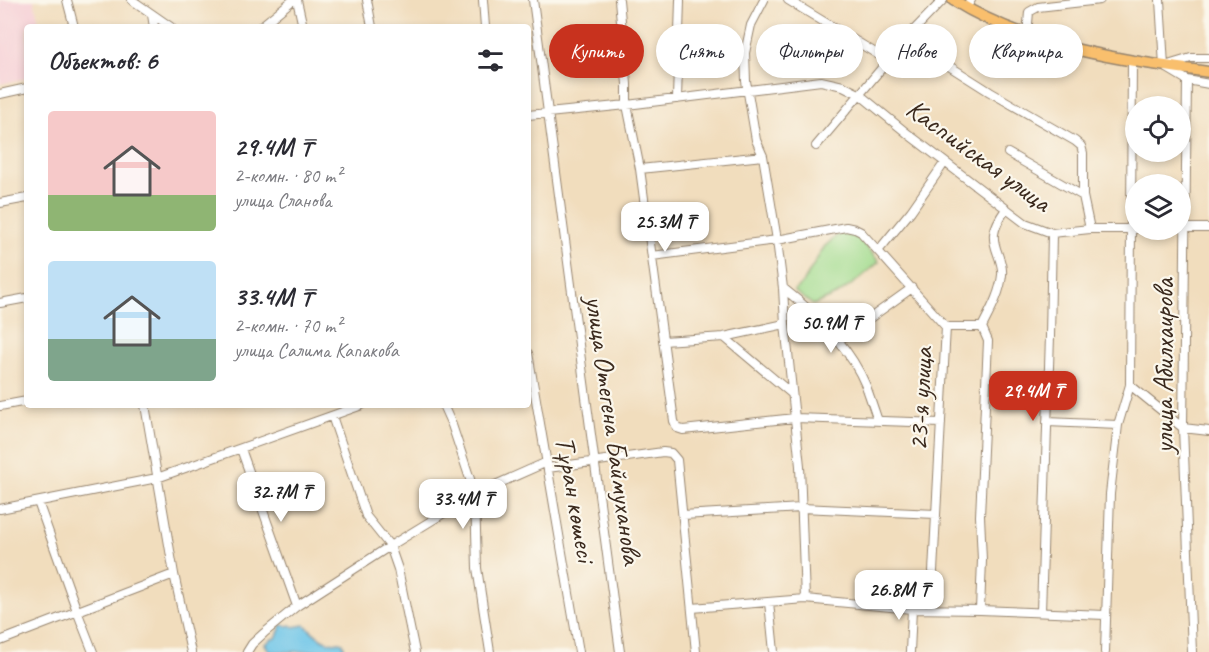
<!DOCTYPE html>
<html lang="ru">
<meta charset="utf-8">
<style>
body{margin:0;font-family:Caveat,sans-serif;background:#f2f2f3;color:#2b2b33;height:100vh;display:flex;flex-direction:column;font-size:22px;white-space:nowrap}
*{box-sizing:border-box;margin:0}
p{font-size:20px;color:#7c7c81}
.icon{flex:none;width:33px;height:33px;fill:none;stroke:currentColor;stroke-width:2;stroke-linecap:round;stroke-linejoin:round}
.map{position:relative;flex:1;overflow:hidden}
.side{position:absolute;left:24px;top:24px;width:507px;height:384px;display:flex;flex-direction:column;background:#fff;border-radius:6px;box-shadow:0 3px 9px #0003}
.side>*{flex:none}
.banner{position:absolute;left:549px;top:24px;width:570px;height:54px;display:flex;gap:12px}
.controls{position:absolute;left:1125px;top:96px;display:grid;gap:12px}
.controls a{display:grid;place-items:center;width:66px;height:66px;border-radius:50%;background:#fff;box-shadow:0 3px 9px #0003;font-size:30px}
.price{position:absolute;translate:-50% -51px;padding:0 14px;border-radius:12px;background:#fff;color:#222;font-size:20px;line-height:39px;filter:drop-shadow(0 2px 3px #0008)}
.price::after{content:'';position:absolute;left:50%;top:36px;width:18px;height:14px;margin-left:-9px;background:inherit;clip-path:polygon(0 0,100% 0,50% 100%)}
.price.selected{background:#c8321e;color:#fff}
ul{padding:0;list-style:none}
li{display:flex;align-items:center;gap:18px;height:150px;padding:0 24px}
li span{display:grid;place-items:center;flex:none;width:168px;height:120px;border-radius:6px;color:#555}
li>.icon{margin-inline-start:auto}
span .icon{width:72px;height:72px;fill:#fffc;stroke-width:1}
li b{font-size:26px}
h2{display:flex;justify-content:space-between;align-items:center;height:72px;padding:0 24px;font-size:26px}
.tag{padding:0 21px;border-radius:27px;background:#fff;box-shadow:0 3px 9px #0003;font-size:21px;line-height:54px}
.tag.selected{background:#c8321e;color:#fff}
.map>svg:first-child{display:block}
.built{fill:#f6cfd6}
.green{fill:#a1db8d;stroke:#6e8256;stroke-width:1.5}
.water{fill:#6ac4e8;stroke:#527783;stroke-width:1.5}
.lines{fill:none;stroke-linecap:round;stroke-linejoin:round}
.minor-casing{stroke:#96846e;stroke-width:10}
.major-casing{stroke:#96846e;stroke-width:13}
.minor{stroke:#fff;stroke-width:8}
.major{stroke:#f9bf6d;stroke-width:10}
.labels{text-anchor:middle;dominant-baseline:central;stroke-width:4.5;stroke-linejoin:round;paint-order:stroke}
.street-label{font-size:28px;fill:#3b2a1e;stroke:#fbf7ec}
</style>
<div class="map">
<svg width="1209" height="652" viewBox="0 0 1209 652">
<rect width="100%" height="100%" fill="#fbf7ec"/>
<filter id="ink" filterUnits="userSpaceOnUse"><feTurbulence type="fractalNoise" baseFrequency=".0167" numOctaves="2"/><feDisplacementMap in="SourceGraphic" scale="12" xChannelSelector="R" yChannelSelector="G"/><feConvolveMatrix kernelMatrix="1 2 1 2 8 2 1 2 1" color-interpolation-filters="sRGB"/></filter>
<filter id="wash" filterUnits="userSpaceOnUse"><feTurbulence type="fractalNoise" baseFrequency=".008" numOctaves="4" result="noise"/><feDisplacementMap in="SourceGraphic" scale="24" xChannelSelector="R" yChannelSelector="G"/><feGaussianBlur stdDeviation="1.35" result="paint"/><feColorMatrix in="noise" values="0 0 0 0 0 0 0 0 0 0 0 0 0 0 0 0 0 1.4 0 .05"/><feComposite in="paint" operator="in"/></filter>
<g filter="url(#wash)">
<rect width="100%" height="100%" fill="#f1ddbd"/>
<path class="built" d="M0,0H34L40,27H27V78L0,84Z"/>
<path class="green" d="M841,232H854L879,262L858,280L838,294L813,305L794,291L803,283L824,247Z"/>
<path class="water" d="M280,625L288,626L290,625L294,627L305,625C314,633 326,646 339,642L343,643L345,651L270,652L265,644L272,639L276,638L280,629Z"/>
</g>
<g filter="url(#ink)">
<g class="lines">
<defs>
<path id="minor" d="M67,0L74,27
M132,0L171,27
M297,0L303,27
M367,0L372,27
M483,0L485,27
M533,0L620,652
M619,0L627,84V105L640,169L674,421L677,428L683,430L795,418L941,423
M764,0L751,25L745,53L746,81L756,140L763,156L777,240L783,288L785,324L800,466L805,599
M788,0L887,60
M1160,0L1164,66
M966,8L971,0
M152,15L154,27
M260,27L293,0
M913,31L949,66L990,92L1075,141L1081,146L1083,153V196
M1027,35L1029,12L1038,7L1100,0
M1168,65L1191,58H1209
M1167,68L1187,80L1209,84
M1187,80L1183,428L1192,652
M0,94L27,88
M677,99L680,0
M528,115L627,105L821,81L843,86L859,94L908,134L1025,223L1052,233L1090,229H1136
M816,146L913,31L943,0
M1008,153L1083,196L1090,229
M640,169L763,156
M0,203L27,198
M1182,228H1209
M878,251L911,211L945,162
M652,256L777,240L846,227L855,229L861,232L946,327L931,609
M783,288C815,313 850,347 866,386C870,397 874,409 878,421
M0,303L27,298
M946,327H982C990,311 1000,294 1002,275C1004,261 992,248 994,234C995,226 1001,216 1006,209
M724,337L792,394
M663,341L724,337L785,324
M838,341L912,288
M528,353L579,652
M1130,385L1183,428L1209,431
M145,405L174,574L191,652
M443,405L452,425L475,494L477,568L490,652
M0,406L27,401
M332,416L366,516L390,546L398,569L415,652
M1047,422L1118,425
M241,449L297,606
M548,468L663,452L671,453L677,460L696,652
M38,502L77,611L93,652
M0,509L157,478L362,405
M683,515L801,508L936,514
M769,602L774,652
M692,608L805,599L912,609L980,610L1105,615
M980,610L982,560L980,516L988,341L982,327
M1041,612L1050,336L1052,233
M0,641L174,574
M247,652L252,644L264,633L297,606L390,546L475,494L547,462
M910,652L912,609
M1105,652L1110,494L1118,425L1130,385L1132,60"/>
<path id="major" d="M953,0C1030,48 1121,60 1209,72"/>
</defs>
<use href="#minor" class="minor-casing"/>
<use href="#major" class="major-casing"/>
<use href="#minor" class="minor"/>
<use href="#major" class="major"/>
</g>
</g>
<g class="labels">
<g class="street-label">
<text transform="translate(979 155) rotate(36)">Каспийская улица</text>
<text transform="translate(1163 366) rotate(-90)">улица Абилхаирова</text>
<text transform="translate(920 399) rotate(-87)">23-я улица</text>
<text transform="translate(614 430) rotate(82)">улица Отегена Баймуханова</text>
<text transform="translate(576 499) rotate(80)">Тұран көшесі</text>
</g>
</g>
</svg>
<div class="controls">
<a><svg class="icon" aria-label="locate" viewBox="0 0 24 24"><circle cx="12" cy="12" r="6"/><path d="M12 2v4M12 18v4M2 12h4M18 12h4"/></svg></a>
<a><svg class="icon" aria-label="layers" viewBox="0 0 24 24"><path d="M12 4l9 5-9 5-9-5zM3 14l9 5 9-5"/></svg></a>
</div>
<b class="price" style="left:665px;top:253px">25.3M ₸</b>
<b class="price" style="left:831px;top:354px">50.9M ₸</b>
<b class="price selected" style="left:1033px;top:422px">29.4M ₸</b>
<b class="price" style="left:281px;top:523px">32.7M ₸</b>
<b class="price" style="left:463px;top:530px">33.4M ₸</b>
<b class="price" style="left:899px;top:621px">26.8M ₸</b>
<div class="banner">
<a class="tag selected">Купить</a>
<a class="tag">Снять</a>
<a class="tag">Фильтры</a>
<a class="tag">Новое</a>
<a class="tag">Квартира</a>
</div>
<section class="side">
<h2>Объектов: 6<svg class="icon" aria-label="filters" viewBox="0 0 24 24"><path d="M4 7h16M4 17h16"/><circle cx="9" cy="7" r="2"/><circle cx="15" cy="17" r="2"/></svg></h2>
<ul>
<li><span style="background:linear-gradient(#f6c9c9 70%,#8fb573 0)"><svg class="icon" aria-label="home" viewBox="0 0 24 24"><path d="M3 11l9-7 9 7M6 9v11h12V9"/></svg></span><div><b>29.4M ₸</b><p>2-комн. · 80 m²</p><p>улица Сланова</p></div></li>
<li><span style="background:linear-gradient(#bfe0f5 65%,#7fa58c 0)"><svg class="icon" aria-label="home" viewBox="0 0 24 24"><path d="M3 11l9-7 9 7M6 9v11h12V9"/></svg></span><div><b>33.4M ₸</b><p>2-комн. · 70 m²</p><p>улица Салима Капакова</p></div></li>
</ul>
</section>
</div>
